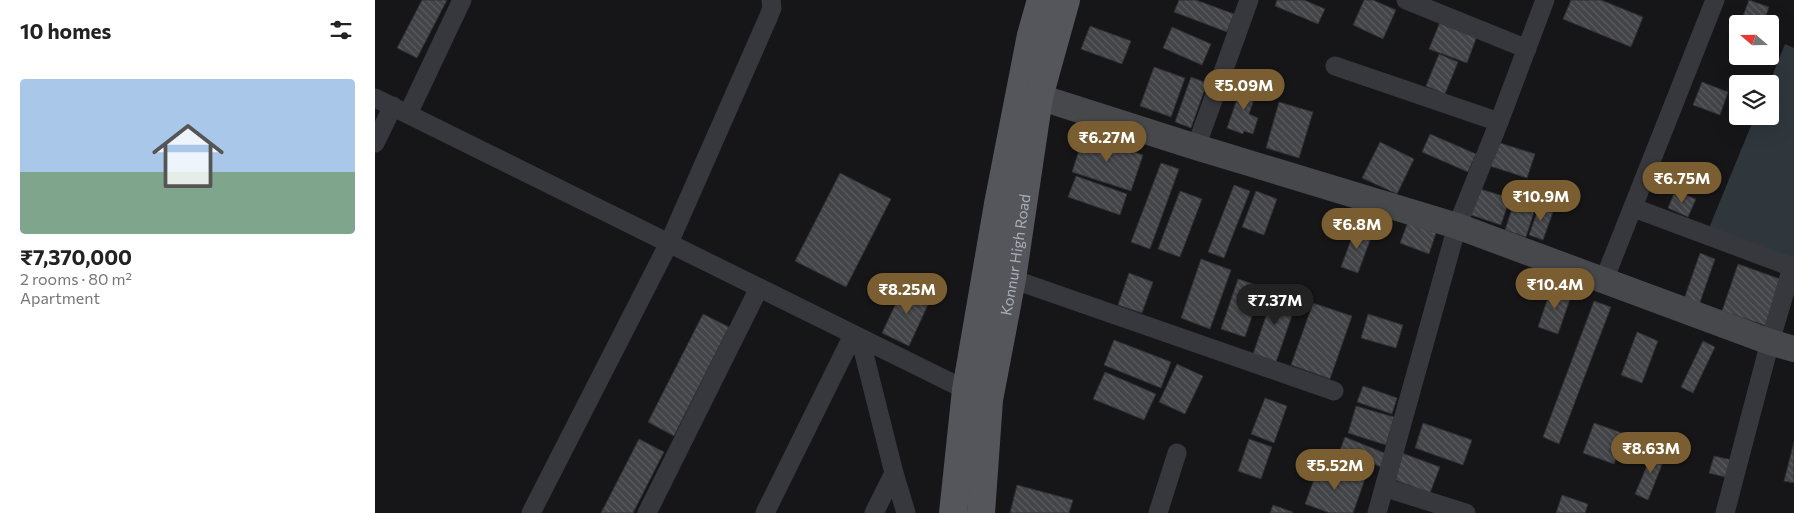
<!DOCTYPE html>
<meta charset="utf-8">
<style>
body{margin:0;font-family:Commissioner,sans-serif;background:#f6f6f6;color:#222;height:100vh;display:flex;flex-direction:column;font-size:19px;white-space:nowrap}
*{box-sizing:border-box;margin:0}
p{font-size:16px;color:#767676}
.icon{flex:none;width:28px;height:28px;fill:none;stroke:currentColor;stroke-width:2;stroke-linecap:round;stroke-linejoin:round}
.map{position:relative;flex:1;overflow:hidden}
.sheet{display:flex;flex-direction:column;background:#fff;width:375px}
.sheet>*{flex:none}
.needle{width:32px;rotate:290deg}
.buttons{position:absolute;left:1354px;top:15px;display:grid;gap:10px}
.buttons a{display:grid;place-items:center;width:50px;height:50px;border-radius:5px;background:#fff;box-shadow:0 5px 20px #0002;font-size:25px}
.price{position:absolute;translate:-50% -42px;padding:0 11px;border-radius:18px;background:#7a5d30;color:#fff;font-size:16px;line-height:32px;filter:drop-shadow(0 1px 2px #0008)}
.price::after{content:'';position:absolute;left:50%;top:30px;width:15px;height:11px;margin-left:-8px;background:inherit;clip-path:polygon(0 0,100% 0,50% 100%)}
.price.on{background:#222;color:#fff}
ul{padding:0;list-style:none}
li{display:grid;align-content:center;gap:10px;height:265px;padding:0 20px}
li+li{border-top:1px solid #e0e0e0}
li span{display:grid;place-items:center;height:155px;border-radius:5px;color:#555}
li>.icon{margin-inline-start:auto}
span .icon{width:90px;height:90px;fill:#fffc;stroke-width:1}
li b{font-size:21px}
h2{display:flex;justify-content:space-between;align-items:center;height:60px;padding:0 20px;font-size:21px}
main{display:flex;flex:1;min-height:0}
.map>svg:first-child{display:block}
.water{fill:#2f373d}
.building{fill:url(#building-back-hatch);stroke:#303034}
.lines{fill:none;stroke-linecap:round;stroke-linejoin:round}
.street{stroke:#37383d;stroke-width:19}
.secondary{stroke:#46484c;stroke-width:26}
.primary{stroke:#54565b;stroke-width:28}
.labels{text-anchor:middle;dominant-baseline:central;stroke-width:4;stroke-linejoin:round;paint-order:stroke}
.street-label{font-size:15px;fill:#a9aeb7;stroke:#111113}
</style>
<main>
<section class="sheet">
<h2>10 homes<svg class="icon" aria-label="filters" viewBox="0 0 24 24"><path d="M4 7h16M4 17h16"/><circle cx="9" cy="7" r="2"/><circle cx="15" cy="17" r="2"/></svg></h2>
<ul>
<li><span style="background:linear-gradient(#a9c7e8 60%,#7fa58c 0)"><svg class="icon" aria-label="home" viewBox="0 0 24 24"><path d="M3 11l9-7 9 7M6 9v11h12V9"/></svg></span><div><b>₹7,370,000</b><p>2 rooms · 80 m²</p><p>Apartment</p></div></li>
</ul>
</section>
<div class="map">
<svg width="1419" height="513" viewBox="0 0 1419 513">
<defs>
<pattern id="building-back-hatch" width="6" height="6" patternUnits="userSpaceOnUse" patternTransform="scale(1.25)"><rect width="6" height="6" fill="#434448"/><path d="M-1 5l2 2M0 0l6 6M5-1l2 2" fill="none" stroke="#5b5c60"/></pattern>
</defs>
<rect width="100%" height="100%" fill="#161618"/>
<path class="water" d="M1410,44L1419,48V259L1332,233L1380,116H1395V84H1394Z"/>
<path class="building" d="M47,0H72L42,58L22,48Z
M804,0H821L859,14L852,32L799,12Z
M902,0H929L950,9L943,24L900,6Z
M989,0H998L1021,10L1008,39L978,25Z
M1196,0H1226L1268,17L1256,47L1188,19Z
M1374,0L1394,7L1388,24H1365Z
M1065,22L1102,36L1092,63L1054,49Z
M715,26L756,41L747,64L706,49Z
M797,27L836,44L827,65L788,48Z
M1362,31V52L1356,50Z
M1064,54L1083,62L1070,94L1051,86Z
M779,67L810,78L796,117L765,106Z
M816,77L832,83L816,128L800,122Z
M868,82L883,87L874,114L883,118L878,134L869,131L868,134L852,128Z
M1327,82L1353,92L1345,115L1318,105Z
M904,102L938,112L924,158L891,148Z
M1055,134L1101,154L1093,172L1047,152Z
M709,135L768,155L756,191L697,172Z
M1005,142L1039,159L1022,194L987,178Z
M1122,142L1160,154L1152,178L1115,166Z
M786,163L804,169L775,249L756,242Z
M465,173L516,199L471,287L420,261Z
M701,176L752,194L745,215L693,197Z
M859,185L875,191L849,258L833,252Z
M1105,189L1135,198L1126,225L1096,215Z
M805,191L827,199L805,257L783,249Z
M881,191L902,199L889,235L867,227Z
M1300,191L1321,199L1313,217L1293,208Z
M1140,199L1161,206L1151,237L1130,230Z
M1165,204L1179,209L1168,240L1154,235Z
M1033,222L1061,233L1054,254L1025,243Z
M981,226L998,232L983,273L966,267Z
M1325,253L1340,259L1322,311L1307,305Z
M826,259L856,270L835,329L806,318Z
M1363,264L1408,280L1392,326L1347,311Z
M754,273L778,282L767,313L743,305Z
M863,279L887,287L870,337L846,329Z
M530,284L557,296L534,346L507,333Z
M1177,286L1197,293L1183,334L1163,327Z
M900,290L923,298L901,362L878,354Z
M1219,301L1236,307L1184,444L1168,437Z
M938,303L977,316L955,379L916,365Z
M328,314L354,327L299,436L273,422Z
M993,314L1028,325L1021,348L986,338Z
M1262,332L1283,341L1267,383L1246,375Z
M739,340L796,362L786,388L729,365Z
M1328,341L1340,347L1318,393L1306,387Z
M802,364L828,376L810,414L784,402Z
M730,372L781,394L769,420L718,399Z
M988,386L1022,398L1017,414L982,402Z
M890,398L912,406L899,443L876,434Z
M981,406L1019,417L1011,445L973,433Z
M1048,423L1097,440L1088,465L1040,448Z
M1219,423L1250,434L1239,464L1208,453Z
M970,437L1012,454L1006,467L965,450Z
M264,439L289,452L258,513H226Z
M874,439L897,447L886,479L863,471Z
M1419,442V483L1409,481Z
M1280,447L1292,452L1273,500L1260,494Z
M1027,453L1065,467L1055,493L1017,479Z
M1339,456L1362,461L1358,479L1334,473Z
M945,463L990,479L978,513H955L930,504Z
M642,485L698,500L694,513H635Z
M1187,495L1213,504L1210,513H1181Z
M898,505L918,512L917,513H895Z"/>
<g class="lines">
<path class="street" d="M1031,0L1152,49
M960,66L1124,122
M0,98L591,390
M33,114L87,0
M0,143L18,106
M821,147L874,0
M1259,208L1417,267L1395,342L1350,513
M637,279L959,391
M1229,280L1340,0
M485,338L519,473L499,513
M519,473L531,513
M1011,488L1091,513
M156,513L294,243L393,18L397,8L396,0
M272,513L384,288
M390,513L478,335
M783,513L802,453
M1002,513L1082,226L1124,122L1170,0"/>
<path class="secondary" d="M664,97L821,147L1082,226L1395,342L1419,349"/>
<g class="primary">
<path d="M578,513L591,390L623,204L656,35L666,0"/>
<path id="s1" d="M606,513L614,400L637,279L664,97L691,0"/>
</g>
</g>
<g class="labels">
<g class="street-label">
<text stroke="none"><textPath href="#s1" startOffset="261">Konnur High Road</textPath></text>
</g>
</g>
</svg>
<div class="buttons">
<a><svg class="needle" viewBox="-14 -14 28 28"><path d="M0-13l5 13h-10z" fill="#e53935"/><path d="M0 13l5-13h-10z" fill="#767676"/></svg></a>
<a><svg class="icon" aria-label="layers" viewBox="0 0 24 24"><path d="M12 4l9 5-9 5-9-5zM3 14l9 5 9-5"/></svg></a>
</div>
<b class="price" style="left:869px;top:111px">₹5.09M</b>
<b class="price" style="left:732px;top:163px">₹6.27M</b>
<b class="price" style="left:1307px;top:204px">₹6.75M</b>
<b class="price" style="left:1166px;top:222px">₹10.9M</b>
<b class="price" style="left:982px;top:250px">₹6.8M</b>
<b class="price" style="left:1180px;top:310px">₹10.4M</b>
<b class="price" style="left:532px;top:315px">₹8.25M</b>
<b class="price on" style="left:900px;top:326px">₹7.37M</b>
<b class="price" style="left:1276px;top:474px">₹8.63M</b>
<b class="price" style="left:960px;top:491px">₹5.52M</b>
</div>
</main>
